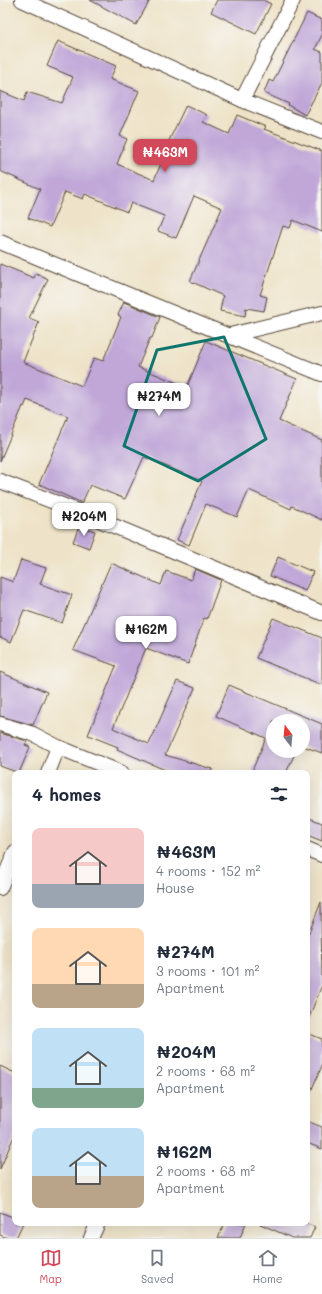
<!DOCTYPE html>
<meta charset="utf-8">
<style>
body{margin:0;font-family:Mali,sans-serif;background:#f2f2f3;color:#1f2937;height:100vh;display:flex;flex-direction:column;font-size:15px;white-space:nowrap}
*{box-sizing:border-box;margin:0}
p{font-size:13px;color:#747a83}
.icon{flex:none;width:22px;height:22px;fill:none;stroke:currentColor;stroke-width:2;stroke-linecap:round;stroke-linejoin:round}
.map{position:relative;flex:1;overflow:hidden}
.details{position:absolute;left:12px;top:770px;width:298px;height:456px;display:flex;flex-direction:column;background:#fff;border-radius:8px;box-shadow:0 4px 16px #0002}
.details>*{flex:none}
.needle{width:26px;rotate:344deg}
.fabs{position:absolute;left:266px;top:714px;display:grid;gap:8px}
.fabs a{display:grid;place-items:center;width:44px;height:44px;border-radius:50%;background:#fff;box-shadow:0 4px 16px #0002;font-size:20px}
.price{position:absolute;translate:-50% -34px;padding:0 9px;border-radius:8px;background:#fff;color:#222;font-size:13px;line-height:26px;filter:drop-shadow(0 1px 2px #0008)}
.price::after{content:'';position:absolute;left:50%;top:24px;width:12px;height:9px;margin-left:-6px;background:inherit;clip-path:polygon(0 0,100% 0,50% 100%)}
.price.selected{background:#d1495b;color:#fff}
ul{padding:0;list-style:none}
li{display:flex;align-items:center;gap:12px;height:100px;padding:0 20px}
li span{display:grid;place-items:center;flex:none;width:112px;height:80px;border-radius:8px;color:#555}
li>.icon{margin-inline-start:auto}
span .icon{width:48px;height:48px;fill:#fffc;stroke-width:1}
li b{font-size:17px}
h2{display:flex;justify-content:space-between;align-items:center;height:48px;padding:0 20px;font-size:17px}
.tabs{display:flex;justify-content:space-around;align-items:center;height:56px;border-top:1px solid #e0e1e3;background:#fff;font-size:11px;color:#747a83}
.tabs a{display:grid;justify-items:center;gap:2px}
.tabs .selected{color:#d1495b}
.map>svg:first-child{display:block}
.building{fill:#c0a7d8}
.lines{fill:none;stroke-linecap:round;stroke-linejoin:round}
.street-casing{stroke:#564638;stroke-width:16}
.street{stroke:#fff;stroke-width:14}
.marked{fill:none;stroke:#0f766e;stroke-width:3;stroke-linejoin:round}
</style>
<div class="map">
<svg width="322" height="1238" viewBox="0 0 322 1238">
<rect width="100%" height="100%" fill="#f6f6f2"/>
<filter id="ink" filterUnits="userSpaceOnUse"><feTurbulence type="fractalNoise" baseFrequency=".025" numOctaves="2"/><feDisplacementMap in="SourceGraphic" scale="8" xChannelSelector="R" yChannelSelector="G"/><feConvolveMatrix kernelMatrix="1 2 1 2 8 2 1 2 1" color-interpolation-filters="sRGB"/></filter>
<filter id="wash" filterUnits="userSpaceOnUse"><feTurbulence type="fractalNoise" baseFrequency=".012" numOctaves="4" result="noise"/><feDisplacementMap in="SourceGraphic" scale="16" xChannelSelector="R" yChannelSelector="G"/><feGaussianBlur stdDeviation="0.9" result="paint"/><feColorMatrix in="noise" values="0 0 0 0 0 0 0 0 0 0 0 0 0 0 0 0 0 1.4 0 .05"/><feComposite in="paint" operator="in"/></filter>
<g filter="url(#wash)">
<rect width="100%" height="100%" fill="#eee3c8"/>
<g id="blocks">
<path class="building" d="M90,0H150L136,25Z
M217,0H263L271,4L256,34L211,12Z
M307,13L322,20V35L315,49L322,52V83L305,115L288,105L289,104L264,93L269,80L273,82Z
M58,41L116,66L110,79L139,91L120,136L127,139L117,164L154,180L167,150L165,149L186,105L207,115L203,122L229,134L237,115L266,127L264,129L322,151V232L293,220L290,228L283,226L260,295L267,297L264,311L246,308L245,316L220,311L223,296L190,281L222,208L194,196L176,238L158,231L164,216L131,203L127,212L85,194L83,199L65,192L50,227L28,218L40,189L0,171V91L24,101L27,92L62,103L73,77L47,66Z
M0,264L34,278L36,273L48,279L29,318L39,322L23,362L82,386L94,358L103,361L121,317L118,315L124,302L160,317L152,338H150L138,367L187,387L206,341L297,379L279,421L322,440V520L292,506L291,509L249,490L237,517L206,504L189,545L177,540L202,481L144,457L125,499L90,485L82,503L39,484L68,416L27,400L24,407L23,406L0,461Z
M79,526L95,531L89,548L73,542Z
M278,557L313,572L305,591L270,576Z
M21,560L46,568L40,584L72,595L62,623L24,610L11,642L0,637V577L13,582Z
M111,563L161,585L166,571L191,580L195,569L221,580L207,619L204,618L188,664L146,648L113,728L149,744L177,681L195,688L165,755L212,769L211,773H172L117,749L118,747L88,735L116,666L73,650Z
M273,618L322,638V685L256,658Z
M0,672L47,692L33,725L0,716Z
M229,685L322,724V753L303,746V721H273V751H296L286,773H251L266,738L216,716Z
M0,733L27,741L25,745L30,747L19,773L0,766Z
M307,817L322,823V841L307,835Z
M321,902L322,985L308,1020L307,938Z
M307,1033L322,1039V1066L307,1100Z
M0,1066L15,1073V1134L0,1169Z
M307,1121L322,1127V1149L307,1143Z
M0,1212L15,1218V1223H23L16,1238H7L0,1235Z
M225,1223H246L240,1238H218Z
M258,1223H305L315,1227L310,1238H292Z"/>
</g>
</g>
<g filter="url(#ink)">
<use href="#blocks" fill-opacity="0" stroke="#564638" stroke-width="1"/>
<g class="lines">
<defs>
<path id="street" d="M22,0L242,100L322,132
M242,100L293,0
M0,242L322,374
M230,335L322,313
M0,481L90,516L322,613
M0,724L33,734L58,747L122,773
M48,773L58,747
M307,849L322,855
M0,888L15,852
M91,1238L98,1223"/>
</defs>
<use href="#street" class="street-casing"/>
<use href="#street" class="street"/>
</g>
</g>
<path class="marked" d="M224,337L266,439L198,481L124,446L157,350Z"/>
</svg>
<div class="fabs">
<a><svg class="needle" viewBox="-14 -14 28 28"><path d="M0-13l5 13h-10z" fill="#e53935"/><path d="M0 13l5-13h-10z" fill="#747a83"/></svg></a>
</div>
<b class="price selected" style="left:165px;top:173px">₦463M</b>
<b class="price" style="left:159px;top:417px">₦274M</b>
<b class="price" style="left:84px;top:537px">₦204M</b>
<b class="price" style="left:146px;top:650px">₦162M</b>
<section class="details">
<h2>4 homes<svg class="icon" aria-label="filters" viewBox="0 0 24 24"><path d="M4 7h16M4 17h16"/><circle cx="9" cy="7" r="2"/><circle cx="15" cy="17" r="2"/></svg></h2>
<ul>
<li><span style="background:linear-gradient(#f6c9c9 70%,#9aa5b1 0)"><svg class="icon" aria-label="home" viewBox="0 0 24 24"><path d="M3 11l9-7 9 7M6 9v11h12V9"/></svg></span><div><b>₦463M</b><p>4 rooms · 152 m²</p><p>House</p></div></li>
<li><span style="background:linear-gradient(#ffd9b3 70%,#b9a48a 0)"><svg class="icon" aria-label="home" viewBox="0 0 24 24"><path d="M3 11l9-7 9 7M6 9v11h12V9"/></svg></span><div><b>₦274M</b><p>3 rooms · 101 m²</p><p>Apartment</p></div></li>
<li><span style="background:linear-gradient(#bfe0f5 75%,#7fa58c 0)"><svg class="icon" aria-label="home" viewBox="0 0 24 24"><path d="M3 11l9-7 9 7M6 9v11h12V9"/></svg></span><div><b>₦204M</b><p>2 rooms · 68 m²</p><p>Apartment</p></div></li>
<li><span style="background:linear-gradient(#bfe0f5 60%,#b9a48a 0)"><svg class="icon" aria-label="home" viewBox="0 0 24 24"><path d="M3 11l9-7 9 7M6 9v11h12V9"/></svg></span><div><b>₦162M</b><p>2 rooms · 68 m²</p><p>Apartment</p></div></li>
</ul>
</section>
</div>
<nav class="tabs">
<a class="selected"><svg class="icon" aria-label="map" viewBox="0 0 24 24"><path d="M3 6l6-2 6 2 6-2v14l-6 2-6-2-6 2zM9 4v14M15 6v14"/></svg>Map</a>
<a><svg class="icon" aria-label="saved" viewBox="0 0 24 24"><path d="M7 4h10v16l-5-4-5 4z"/></svg>Saved</a>
<a><svg class="icon" aria-label="home" viewBox="0 0 24 24"><path d="M3 11l9-7 9 7M6 9v11h12V9"/></svg>Home</a>
</nav>
